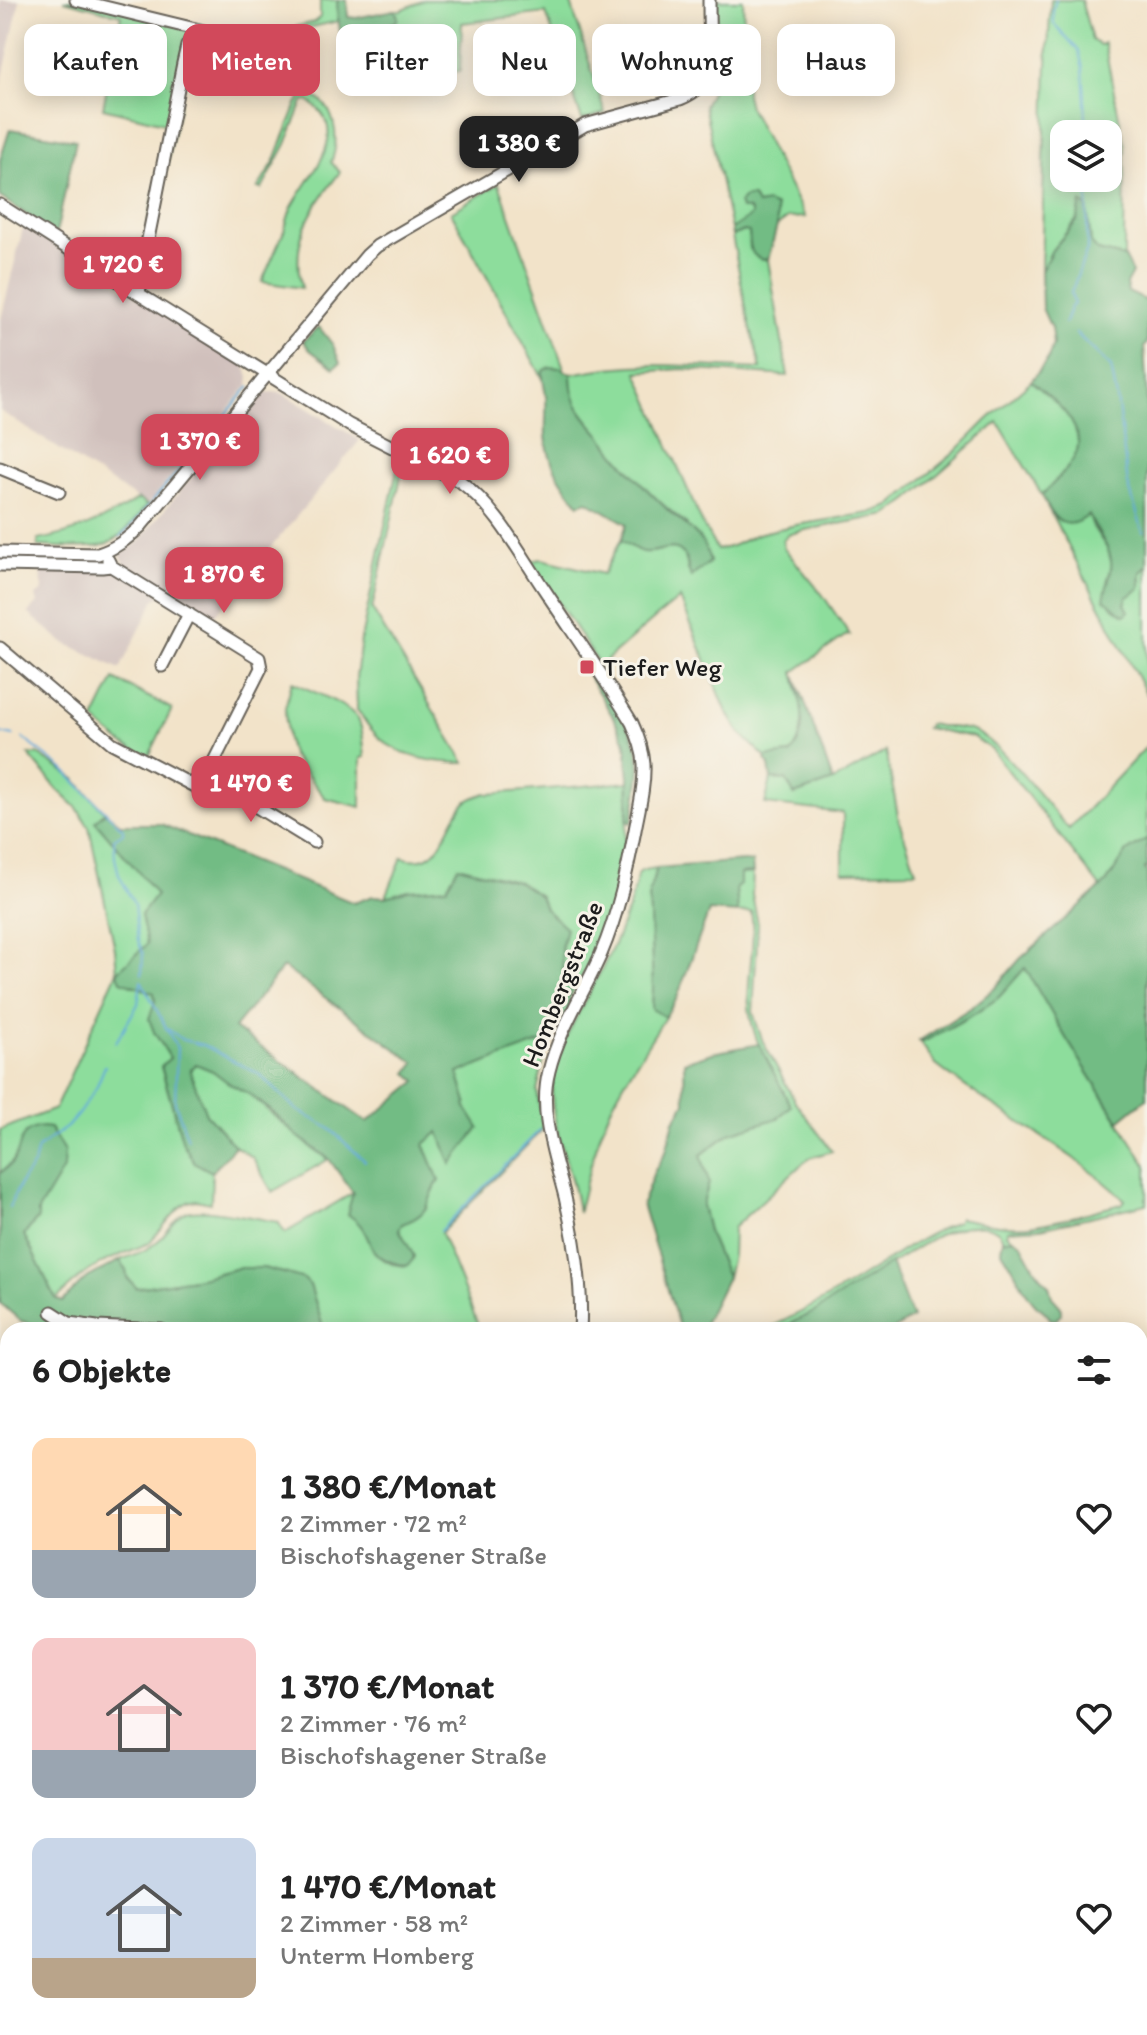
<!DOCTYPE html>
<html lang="de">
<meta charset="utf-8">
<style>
body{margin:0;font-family:Itim,sans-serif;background:#f6f6f6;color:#222;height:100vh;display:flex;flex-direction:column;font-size:30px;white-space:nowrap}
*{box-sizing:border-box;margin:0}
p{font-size:26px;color:#767676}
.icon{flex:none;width:44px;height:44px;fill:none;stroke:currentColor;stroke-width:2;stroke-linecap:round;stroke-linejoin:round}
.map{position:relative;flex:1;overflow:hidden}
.panel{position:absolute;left:0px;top:1322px;width:1148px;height:714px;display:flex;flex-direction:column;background:#fff;border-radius:24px 24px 0 0;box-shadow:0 4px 20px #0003}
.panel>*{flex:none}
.hud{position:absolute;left:24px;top:24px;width:1100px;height:72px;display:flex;gap:16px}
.fabs{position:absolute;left:1050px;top:120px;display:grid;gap:16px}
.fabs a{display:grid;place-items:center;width:72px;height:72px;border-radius:16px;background:#fff;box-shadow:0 4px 20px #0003;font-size:40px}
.price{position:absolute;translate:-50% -68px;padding:0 18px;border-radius:16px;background:#d1495b;color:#fff;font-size:26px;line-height:52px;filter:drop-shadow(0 2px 4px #0008)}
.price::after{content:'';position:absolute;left:50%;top:48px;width:24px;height:18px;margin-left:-12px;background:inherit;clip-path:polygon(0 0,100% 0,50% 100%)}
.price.current{background:#222;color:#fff}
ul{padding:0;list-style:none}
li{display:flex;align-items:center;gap:24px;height:200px;padding:0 32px}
li span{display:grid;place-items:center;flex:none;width:224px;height:160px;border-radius:16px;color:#555}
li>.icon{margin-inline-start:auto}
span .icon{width:96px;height:96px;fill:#fffc;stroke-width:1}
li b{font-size:34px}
h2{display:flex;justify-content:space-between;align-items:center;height:96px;padding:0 32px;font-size:34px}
.tag{padding:0 28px;border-radius:16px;background:#fff;box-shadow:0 4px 20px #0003;font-size:28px;line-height:72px}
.tag.current{background:#d1495b;color:#fff}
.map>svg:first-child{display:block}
.industrial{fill:#d0c0bc}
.green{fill:#8ddd9c;stroke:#547c5c;stroke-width:2;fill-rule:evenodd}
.forest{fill:#72bc84;stroke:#476c50;stroke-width:2;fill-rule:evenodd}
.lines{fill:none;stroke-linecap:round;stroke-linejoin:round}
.stream{stroke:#63aada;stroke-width:2}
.minor-casing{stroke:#676259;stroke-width:15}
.minor{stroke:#fff;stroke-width:11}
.poi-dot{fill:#d1495b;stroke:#f7f3e8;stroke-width:3}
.labels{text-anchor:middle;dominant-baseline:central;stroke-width:6;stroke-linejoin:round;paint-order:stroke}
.poi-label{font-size:26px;fill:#1c1c1c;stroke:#f7f3e8;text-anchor:start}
.street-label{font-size:26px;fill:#1c1c1c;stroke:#f7f3e8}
</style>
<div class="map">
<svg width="1147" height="2035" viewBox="0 0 1147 2035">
<rect width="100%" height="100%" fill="#f7f3e8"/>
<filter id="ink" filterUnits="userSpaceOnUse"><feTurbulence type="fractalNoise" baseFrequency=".0125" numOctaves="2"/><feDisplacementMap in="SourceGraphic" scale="16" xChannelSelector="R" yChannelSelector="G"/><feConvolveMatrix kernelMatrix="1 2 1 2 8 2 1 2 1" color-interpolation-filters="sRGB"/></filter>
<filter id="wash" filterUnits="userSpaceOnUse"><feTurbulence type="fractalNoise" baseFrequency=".006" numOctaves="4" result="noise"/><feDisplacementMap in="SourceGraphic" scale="32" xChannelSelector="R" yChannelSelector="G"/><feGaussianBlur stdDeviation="1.8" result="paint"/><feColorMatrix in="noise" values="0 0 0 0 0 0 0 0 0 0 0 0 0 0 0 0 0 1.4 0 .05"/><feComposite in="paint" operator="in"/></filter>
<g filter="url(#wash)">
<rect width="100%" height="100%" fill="#f2e3c9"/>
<path class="industrial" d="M0,0H20L0,90Z
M24,224L245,366L249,376L248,385L147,505L0,411V323Z
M272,392L282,393L360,440L210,621L167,594L155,599L120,669L63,642L28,613L38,603L36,596L43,591L40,571H114L127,568L120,555L136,544L261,394Z"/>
<path class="green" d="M64,0H90L239,35H262L314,22L320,17V0H337L339,21L263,38L239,39L199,35L193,38L147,260L144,292L133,283L137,277L168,124L103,108L121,15Z
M424,0H570L605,113L582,120L546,13L462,23L460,71L422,77L365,75L350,64L352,63L347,33L348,31L394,23L397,14L394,10H401Z
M717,0H743L746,95L749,107L805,217L788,218L777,226L776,207L762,204L748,209L751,212V216L731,229L704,105C727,69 715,40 717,0Z
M1051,0H1081L1092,40L1100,45L1104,43L1125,146L1124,257L1098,251L1091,243L1087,207L1052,250L1041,271L1047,64ZM1064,134H1108V178H1064Z
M309,95C335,101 341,141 331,162L340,172C312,210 289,238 302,288L262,282C269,265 277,248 284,231C287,223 288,214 292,207C309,175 355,131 308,101L303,102L286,144L262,189L258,188L274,162L297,104L301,97Z
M499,184L565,371L561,368L543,371L542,377L451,212Z
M745,231L749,232L750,249L762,260H768L788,376L682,369L637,372L703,525L717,550L732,546L757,534L796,525L870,513L890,506L954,453L987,420L1031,381C1049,396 1085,423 1077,451C1071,468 1054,482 1042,495L998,422L908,500L887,515L805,530C794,533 779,534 784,548L822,594L850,635L845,636L794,672C801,698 810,733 790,754L765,757L739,732L726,710L680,598L654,619L608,659L601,667L531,561L542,559L603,574L621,540C628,544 636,551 644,552C663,554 684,533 688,571L687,524C651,498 624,464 596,430C588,420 579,411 574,399C571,390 571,383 571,374C634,360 698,366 761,369L747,313L732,236Z
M399,460L404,462L372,609L465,763C431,763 393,757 371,729C365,722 362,715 356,709L357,708L356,678L361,639Z
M138,499L147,505C136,518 124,537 107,544C94,550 55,547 38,546V540C74,534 108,519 138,499Z
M1047,506L1060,522L1088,514L1093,527L1108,550L1112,565L1107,582L1111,604L1116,607L1125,604L1127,598L1141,581V572L1147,565V695Z
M114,679L172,709L148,758L123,744L94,720Z
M292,682C309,690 348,704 358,719C364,730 363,745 365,757L361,758V807L325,798L291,754L287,739L285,708Z
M929,724C943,728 959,726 973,731C1001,741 1046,805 1069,829L1147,746V839L1127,852L1106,883L1101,888L992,750L973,737L926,728Z
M886,751L899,821L916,871L843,872V813L765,804L771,779L786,780L795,795L833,781Z
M38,754L75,779L105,812L96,821L142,876L156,895L141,915L147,943L131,986H137L154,993L155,1001L154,1032L171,1058L161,1067L183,1143L194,1162L212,1172L211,1203L196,1200L188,1202L179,1208L149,1243L104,1262L84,1274L56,1299L24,1235L38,1218L37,1211L63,1169L64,1152L50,1129L0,1173V1130L55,1109L117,972L115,949L89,827L77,808L58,790L29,755Z
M629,782C628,828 623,875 608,919C599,946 584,973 570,998C570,988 567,983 564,973C559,958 562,943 566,928L545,909L540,896L447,887L386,897L402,857C442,871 444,826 464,804C470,797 479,796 486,793L489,794Z
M657,868L649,892L653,988L652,1009L665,1017C647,1047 625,1077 610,1110C596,1142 587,1178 578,1213C574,1172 552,1134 552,1093C551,1045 603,977 620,930C626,915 632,900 636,883C636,881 637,874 640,872C643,869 652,869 657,868Z
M753,873L752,895L758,924L753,1012L758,1028L763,1042L796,1103L832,1151L812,1157L802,1164L733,1228L732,1256L727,1277L709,1235L702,1205L709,1183L701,1155L730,1133L791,1106C775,1076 752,1042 749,1007C746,976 757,943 751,912L738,913L735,888L740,874Z
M1025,967L1066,1038L1147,1166V1198L1145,1199H1147V1204L1041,1228L1008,1230L1007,1234L1013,1238L1003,1240C999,1222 970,1224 955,1229C936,1234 917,1248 900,1258C872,1276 844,1294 816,1311C799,1320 782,1330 764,1330C800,1314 835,1294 869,1272C898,1254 925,1234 957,1222L959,1218C982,1222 1006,1228 1029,1226C1060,1222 1091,1211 1122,1204L1125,1200C1068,1146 997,1113 936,1065L921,1043L976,1013L1000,996Z
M548,1040L537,1091L543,1129L441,1233L480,1330H324L310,1285L284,1273L263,1268H238L200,1278L136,1288L127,1277L126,1270L120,1260C137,1254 151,1249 163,1236C170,1228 176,1218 185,1213C198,1205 259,1219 278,1222L285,1233L353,1193L356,1219L365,1231L373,1251L381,1258L392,1264L407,1266L408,1246L399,1229L402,1224L427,1208L429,1196L439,1181L424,1144L439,1131L451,1163L465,1106L467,1103L458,1073Z
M196,1064L213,1071L230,1084L249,1094L314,1150L329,1159L272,1192L253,1158L235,1146L206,1114L189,1071Z
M1140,1534L1147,1535V1628L1140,1627Z
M0,1749L8,1759V1836L0,1845Z
M8,1919V2022L0,2021V1926Z"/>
<path class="forest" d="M337,0H347L348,17L356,18L394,10L397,14L398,19L394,23L348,31L347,33L354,60L352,63L348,61C341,41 337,21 337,0Z
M10,129L76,140L56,234L0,197V160Z
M745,197H753L757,205L767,203L776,207L777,226L768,260C749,260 750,246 749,232L744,231L732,236L731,229L751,216V212L747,209H741L739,203Z
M1081,202L1087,207L1091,243L1098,251L1124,257L1132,273L1126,284L1128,292L1147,301V343L1144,347L1147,402V565L1141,572L1140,588L1127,598L1125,604L1129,611L1125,615C1119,613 1110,603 1104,599C1106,588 1110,578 1111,568C1114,550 1095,531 1089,515C1064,534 1053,520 1042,495C1054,482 1071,468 1077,451C1085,423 1049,396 1031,381L1048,359L1053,344L1051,328L1042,308L1041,271L1052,250L1077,221Z
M319,327L333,345L340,363L334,368L310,350L303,341Z
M550,367L561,368L571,374C571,385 572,394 577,404C582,415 591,424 599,433C620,462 643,487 669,511C687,527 705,536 710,562L691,577C688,571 688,564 686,558C676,539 659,554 644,552C636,551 628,544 621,540L627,524L587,501L579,504C562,483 548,464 546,436C545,423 547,410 546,397C545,388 542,380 543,371Z
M578,655H582C603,685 639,729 640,766C640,785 635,804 632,823L628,822L629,778L626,743L613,717L577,657Z
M794,672L833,781L794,795L786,780L771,779L769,766L765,757L790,754C810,733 801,698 794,672Z
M105,812L120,824H161L354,903L373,896L386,897L408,890L447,887L458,866L519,882L540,896L545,909L566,928L561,948L563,973L570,987L569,1012L560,1028L549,1033L548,1040L458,1073L467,1103L465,1106L479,1128L451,1164L439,1132L424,1144L439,1180C425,1204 431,1214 402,1224L399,1229L414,1256L412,1261L407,1266C357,1257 379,1233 347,1214L353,1193L329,1159L296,1135L273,1112L249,1094L230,1084L213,1071L196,1064L190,1071L206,1114L235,1146L212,1172L194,1162L183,1143L161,1066L170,1058L154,1032L149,1019L155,1001L154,993L121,981L117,972L147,944L141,915L156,895L142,876L95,821ZM283,967L415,1063L407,1073L417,1081L367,1122L234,1028Z
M1147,839V867L1145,869L1147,873V1098L1119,1121L1066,1038L1025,968L998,998L976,1013L921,1043L919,1041L972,1007L995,988L1020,959L1106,883L1127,852Z
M744,861L752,862L753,873L740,874V885L736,888L738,913L709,911L677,998L665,1017L652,1009L653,988L649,892L657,868Z
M759,1044L791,1106L778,1118L730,1133L701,1155L709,1183L702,1206L709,1235L727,1277L701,1330H680L642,1204L654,1172L666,1151L674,1121L685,1103L684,1062L712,1053Z
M43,1127L50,1128L64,1152L63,1169L38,1211V1218L24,1235L56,1299L62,1302L85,1279L120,1260L126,1270L127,1278L137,1288L200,1278L238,1268H263L284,1273L304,1279L310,1285L324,1330H53L21,1321L0,1303V1173C4,1170 8,1168 11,1164C24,1148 15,1129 43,1127Z
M1013,1238L1021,1243L1036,1270L1049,1286L1052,1297L1061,1307V1314L1056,1320L1050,1319C1046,1311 1042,1310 1036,1305C1027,1296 1021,1283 1015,1272C1011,1264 1005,1257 1001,1249L1003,1240Z
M891,1263L912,1318L893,1330H777L814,1312Z
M8,1836V1919L0,1926V1845Z
M43,2028H68L72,2032L84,2034L124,2028H166L174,2035H42Z
M218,2028H466L458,2035H227Z"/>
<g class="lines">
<path class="stream" d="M1056,0L1053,10L1054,24L1079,51L1083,69L1087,134
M1065,323L1070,308L1074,304L1071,293L1087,250L1088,178
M1076,333L1111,367L1117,398L1128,484L1143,532
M120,537L129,529L250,386
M0,558L92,561
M0,733L14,736
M23,738L62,768L123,829V833L114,839L115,858L119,875L134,904L138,940L143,954L142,974
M142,982L177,1048L175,1103L188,1139
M165,1027L183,1040L203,1045L259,1074L297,1110L329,1128L365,1161
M116,1042L138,1004L141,981
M9,1207L21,1182L34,1164L38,1148L67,1127L79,1113L96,1088L105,1066
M440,1231L540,1130"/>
</g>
</g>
<g filter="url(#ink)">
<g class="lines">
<defs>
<path id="minor" d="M76,0L216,34
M0,205L139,294L349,425L461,482C497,509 519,552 544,589C573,633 604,677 632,723C638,736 643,749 644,764C645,786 639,809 635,830C627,872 618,914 601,954C584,993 559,1030 549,1071C538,1112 555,1157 565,1197C575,1240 583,1286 580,1330
M139,294L144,259L183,63L187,46L195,30
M0,468L59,492
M0,552L98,554C115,549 127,539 140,527L367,255L377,246L585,125L680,99C711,86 711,70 710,40C709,27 709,13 709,0
M0,565L102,567L111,566L108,560
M0,648L112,743L194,786L202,785L261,668L259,658L111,566
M162,666L189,614
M206,776L314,842
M52,1312L69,1323L97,1327L162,1330
M0,1532L8,1528
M681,2028L688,2035"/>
</defs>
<use href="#minor" class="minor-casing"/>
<use href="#minor" class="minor"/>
</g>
</g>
<rect class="poi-dot" x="579" y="659" width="16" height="16" rx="4"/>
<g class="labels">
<g class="poi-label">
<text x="603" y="667">Tiefer Weg</text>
</g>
<g class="street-label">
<text transform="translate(562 984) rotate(-68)">Hombergstraße</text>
</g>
</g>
</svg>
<div class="fabs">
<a><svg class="icon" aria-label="layers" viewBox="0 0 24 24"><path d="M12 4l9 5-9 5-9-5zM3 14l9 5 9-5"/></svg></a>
</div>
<b class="price current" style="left:519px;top:184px">1 380 €</b>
<b class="price" style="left:123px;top:305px">1 720 €</b>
<b class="price" style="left:200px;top:482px">1 370 €</b>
<b class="price" style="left:450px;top:496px">1 620 €</b>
<b class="price" style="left:224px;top:615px">1 870 €</b>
<b class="price" style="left:251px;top:824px">1 470 €</b>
<div class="hud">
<a class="tag">Kaufen</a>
<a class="tag current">Mieten</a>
<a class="tag">Filter</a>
<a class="tag">Neu</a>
<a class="tag">Wohnung</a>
<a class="tag">Haus</a>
</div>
<section class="panel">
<h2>6 Objekte<svg class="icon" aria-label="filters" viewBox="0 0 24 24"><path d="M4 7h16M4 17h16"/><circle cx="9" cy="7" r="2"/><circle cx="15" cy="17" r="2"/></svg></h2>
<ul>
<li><span style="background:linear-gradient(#ffd9b3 70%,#9aa5b1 0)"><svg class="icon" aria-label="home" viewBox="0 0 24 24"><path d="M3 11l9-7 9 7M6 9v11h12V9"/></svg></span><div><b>1 380 €/Monat</b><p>2 Zimmer · 72 m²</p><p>Bischofshagener Straße</p></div><svg class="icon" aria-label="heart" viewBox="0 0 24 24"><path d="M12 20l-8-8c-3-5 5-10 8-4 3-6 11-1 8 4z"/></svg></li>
<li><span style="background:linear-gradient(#f6c9c9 70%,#9aa5b1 0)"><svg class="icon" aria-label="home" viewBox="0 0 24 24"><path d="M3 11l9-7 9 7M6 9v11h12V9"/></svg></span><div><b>1 370 €/Monat</b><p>2 Zimmer · 76 m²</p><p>Bischofshagener Straße</p></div><svg class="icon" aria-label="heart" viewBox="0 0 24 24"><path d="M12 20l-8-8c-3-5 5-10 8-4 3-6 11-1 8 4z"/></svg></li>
<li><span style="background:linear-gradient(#c9d6e8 75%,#b9a48a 0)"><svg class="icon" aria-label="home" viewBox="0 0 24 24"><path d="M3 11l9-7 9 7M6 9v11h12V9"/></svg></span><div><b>1 470 €/Monat</b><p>2 Zimmer · 58 m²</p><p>Unterm Homberg</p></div><svg class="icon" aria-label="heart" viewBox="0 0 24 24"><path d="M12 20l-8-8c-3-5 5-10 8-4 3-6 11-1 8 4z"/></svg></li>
</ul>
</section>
</div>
